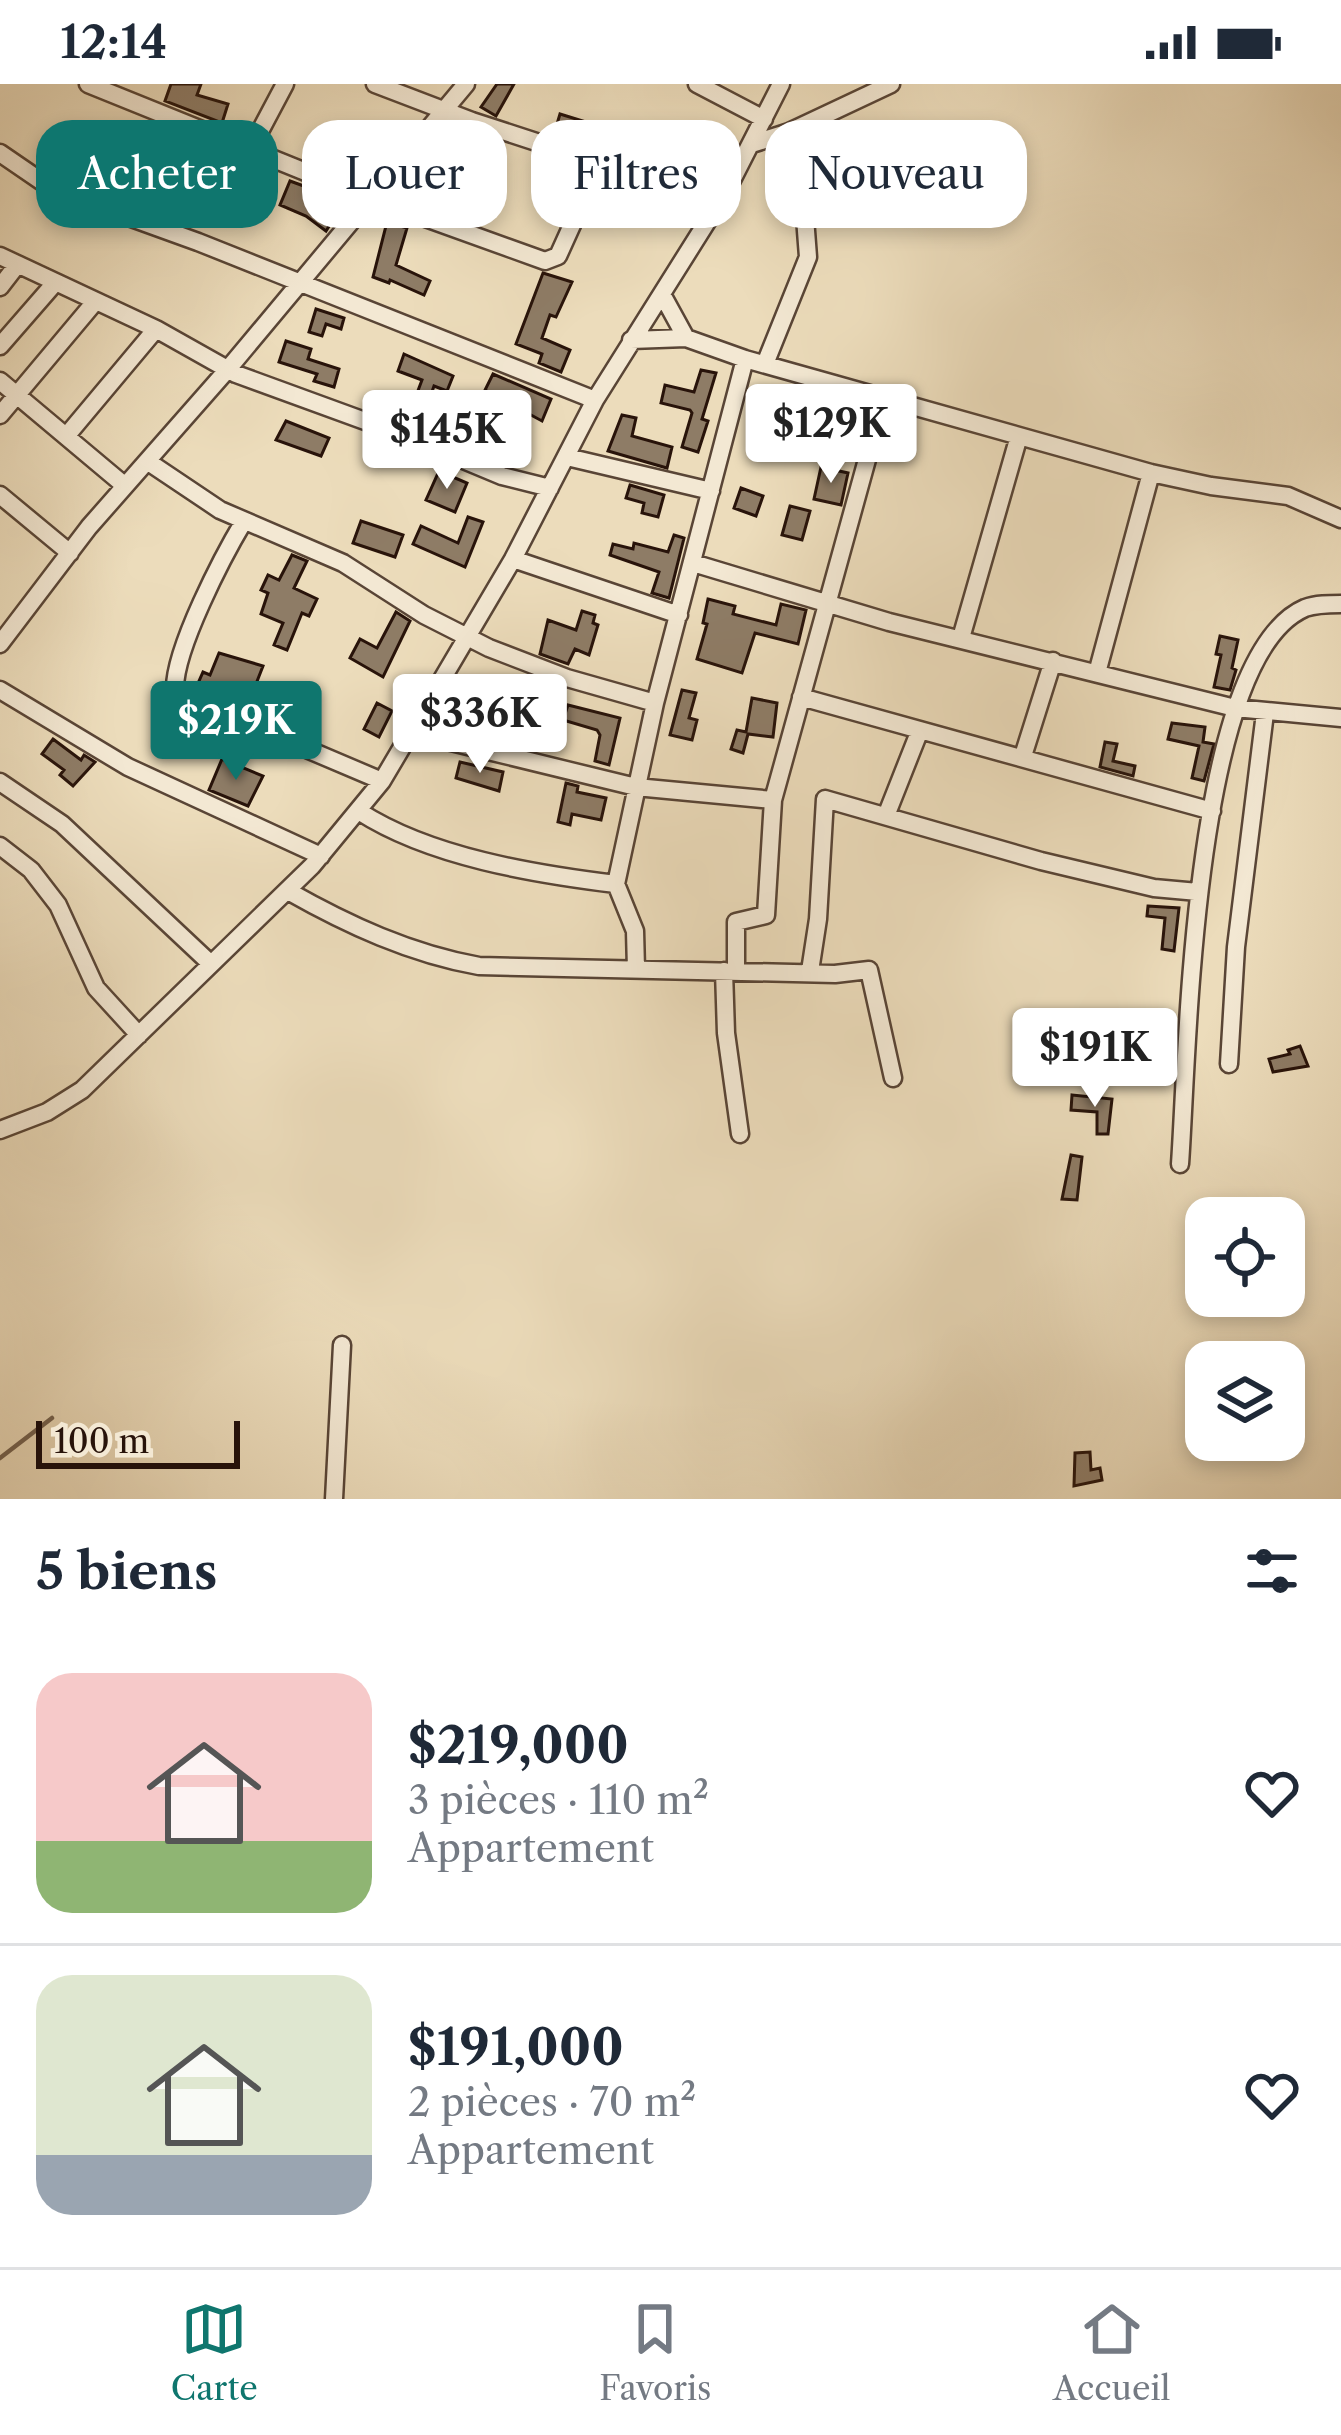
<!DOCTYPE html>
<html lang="fr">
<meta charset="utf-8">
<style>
body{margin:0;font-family:"Libre Caslon Text",serif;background:#f2f2f3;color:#1f2937;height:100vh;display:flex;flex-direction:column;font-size:45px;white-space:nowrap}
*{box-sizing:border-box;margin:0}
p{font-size:39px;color:#747a83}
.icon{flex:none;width:66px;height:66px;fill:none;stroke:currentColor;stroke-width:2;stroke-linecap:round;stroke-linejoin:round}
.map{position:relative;height:1415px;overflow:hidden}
.sheet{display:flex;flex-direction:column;background:#fff;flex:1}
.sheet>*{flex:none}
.banner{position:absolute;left:36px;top:36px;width:1269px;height:108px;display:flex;gap:24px}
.buttons{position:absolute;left:1185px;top:1113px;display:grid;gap:24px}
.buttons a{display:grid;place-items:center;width:120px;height:120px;border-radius:24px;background:#fff;box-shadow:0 6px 18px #0003;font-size:60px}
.scale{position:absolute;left:36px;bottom:30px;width:204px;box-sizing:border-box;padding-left:12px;border:6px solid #28130a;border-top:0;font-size:33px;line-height:42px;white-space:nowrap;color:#28130a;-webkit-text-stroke:9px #f3e8d3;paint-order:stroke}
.price{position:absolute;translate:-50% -102px;padding:0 27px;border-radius:12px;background:#fff;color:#222;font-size:39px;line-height:78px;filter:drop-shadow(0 3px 6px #0008)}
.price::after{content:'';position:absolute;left:50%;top:72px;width:36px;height:27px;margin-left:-18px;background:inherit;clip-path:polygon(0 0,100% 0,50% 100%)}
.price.active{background:#0f766e;color:#fff}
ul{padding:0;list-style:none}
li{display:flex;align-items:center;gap:36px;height:300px;padding:0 36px}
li+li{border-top:3px solid #e0e1e3}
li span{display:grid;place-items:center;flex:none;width:336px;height:240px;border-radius:36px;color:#555}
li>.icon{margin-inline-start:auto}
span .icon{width:144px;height:144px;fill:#fffc;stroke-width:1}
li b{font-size:51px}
h2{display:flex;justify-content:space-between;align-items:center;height:144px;padding:0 36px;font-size:51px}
.chip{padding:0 42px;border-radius:36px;background:#fff;box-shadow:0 6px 18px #0003;font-size:42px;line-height:108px}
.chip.active{background:#0f766e;color:#fff}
.status{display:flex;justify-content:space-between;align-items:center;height:84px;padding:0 60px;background:#fff;direction:ltr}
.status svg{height:33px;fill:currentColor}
.menu{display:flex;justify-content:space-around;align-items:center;height:168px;border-top:3px solid #e0e1e3;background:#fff;font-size:33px;color:#747a83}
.menu a{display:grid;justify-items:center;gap:6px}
.menu .active{color:#0f766e}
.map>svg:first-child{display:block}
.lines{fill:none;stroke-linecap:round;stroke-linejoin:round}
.stream{stroke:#756350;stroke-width:4.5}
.building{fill:#8e7c66;stroke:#28130a;stroke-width:3}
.minor-casing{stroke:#594536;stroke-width:21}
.minor{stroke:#f3e8d3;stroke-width:16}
</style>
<div class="status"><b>12:14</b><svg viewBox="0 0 49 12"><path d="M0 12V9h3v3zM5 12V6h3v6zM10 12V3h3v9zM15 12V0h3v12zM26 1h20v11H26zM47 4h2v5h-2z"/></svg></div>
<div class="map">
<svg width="1341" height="1415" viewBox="0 0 1341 1415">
<rect width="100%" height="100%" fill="#ecdcbb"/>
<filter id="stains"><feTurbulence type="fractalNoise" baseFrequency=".00167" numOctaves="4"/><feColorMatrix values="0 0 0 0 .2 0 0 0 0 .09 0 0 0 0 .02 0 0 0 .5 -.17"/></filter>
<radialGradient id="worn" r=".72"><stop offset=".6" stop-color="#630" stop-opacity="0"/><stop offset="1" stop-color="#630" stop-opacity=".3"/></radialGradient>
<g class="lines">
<path class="stream" d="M0,1374L52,1334"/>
</g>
<path class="building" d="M171,0H201L197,11L228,20L222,39L165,17Z
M497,0H514L496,32L481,23Z
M560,30L586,38L580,59L554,50Z
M466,48L484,57L473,77L467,73L459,95L488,105L482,121L488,124L481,140L458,132L460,127L430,112L436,100L442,103L450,82L431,70L438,60L454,70Z
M367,60L384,71L367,99L350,87Z
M290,97L345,117L326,147L306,132L280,121Z
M387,138L407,144L396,181L430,197L424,211L390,196L389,199L373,193Z
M543,189L572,198L556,233L550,231L542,254L570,266L561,288L539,279L542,270L516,260Z
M316,225L344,234L341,245L326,240L322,252L309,248Z
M286,257L311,265L308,275L339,285L334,303L314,297L317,290L279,278Z
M404,270L453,292L447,307L434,302L426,325L413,320L422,296L398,287Z
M701,286L716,289L702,335L708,337L698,368L682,363L692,329L690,326L661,319L665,301L694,308Z
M493,290L551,315L542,337L485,306Z
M622,331L636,334L632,352L672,363L667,384L608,367Z
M838,335L863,341L858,362L833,356Z
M286,337L329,354L321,372L276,356Z
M801,352L826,358L822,376L797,369Z
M821,383L848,389L841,421L814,415Z
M439,387L467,399L455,428L426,416Z
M630,401L664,411L658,433L642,429L644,419L626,414Z
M741,404L763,412L756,432L734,424Z
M790,422L810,427L802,456L782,451Z
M468,433L483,438L465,483L413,460L421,442L458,459Z
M361,437L403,451L395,473L353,459Z
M674,451L684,454L669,514L652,509L659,488L610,471L613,460L633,465L634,459L668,468Z
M292,471L307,477L294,504L317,515L309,532L302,529L287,566L274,561L283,539L261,530L268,509L261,506L268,491L279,496Z
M708,515L735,522L733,530L776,541L781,520L806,526L798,560L755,549L742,589L697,575L707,540L703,539Z
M582,527L595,531L593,539L598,541L589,571L575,565L568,580L540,570L548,536L576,546Z
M396,528L410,537L383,593L350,574L360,555L377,564Z
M1220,552L1238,556L1232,584L1236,586L1230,606L1214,603L1221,571L1216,570Z
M219,569L263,582L256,600L263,603L259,613L236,603L230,617L196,604L203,588L210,591Z
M682,606L696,609L689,634L697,636L692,656L670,651Z
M752,614L777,619L773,653L748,650L743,669L731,665L737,646L746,648Z
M377,619L392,627L379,653L364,645Z
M568,621L620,634L609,681L595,677L600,651L597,646L563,636Z
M1172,639L1205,643L1203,658L1214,660L1204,697L1192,694L1199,662L1168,655Z
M53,655L81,676L84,671L95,678L73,702L60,691L64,686L42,670Z
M1105,658L1117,660L1113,677L1135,682L1133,692L1100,683Z
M222,675L263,692L248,722L209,706Z
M460,678L503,688L499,707L456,694Z
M566,699L578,702L577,708L606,714L601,736L572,730L570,741L558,738Z
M1148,822L1179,824L1174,867L1162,865L1165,834L1147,832Z
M1300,962L1308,982L1273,988L1269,975L1290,970L1288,966Z
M1072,1011L1112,1015L1108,1050H1097V1028L1071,1026Z
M1071,1071L1082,1073L1077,1116L1062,1115Z
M1090,1368L1091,1386L1100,1384L1102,1396L1074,1402L1075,1369Z"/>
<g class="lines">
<defs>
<path id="minor" d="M88,0L370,114L545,177L558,172L600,79
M375,0L472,37L668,101L703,115L713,132
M697,0L764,35
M752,60L789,48L891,0
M250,66L285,0
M0,69L54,106L198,158L595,316
M0,172L156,245L236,290L406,352L502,392L550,404
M0,203L17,181
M663,212L686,254
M631,256L686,254L745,275L1151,389L1211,402L1288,412L1341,435
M0,262L54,200
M765,280L808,173L802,94L789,48
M0,297L124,401
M0,331L94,219
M68,350L156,245
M567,373L711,407
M147,377L220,426L343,479L424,531L489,564L567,594L655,619
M0,411L70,469
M244,437C223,472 175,564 175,604L184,613L382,697
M513,475L679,531
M693,479L889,538L1235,624L1341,634
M961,554L1019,352
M0,560L89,443L228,285L466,0
M1097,589L1151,389
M0,606L128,683L321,772
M801,613L1212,727
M416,644L443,656L636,703L773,716
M1023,672L1053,577
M0,698L62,740L211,880
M360,728C430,773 534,790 616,800
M886,732L920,646
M0,762L31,786L58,821L96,904L139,951
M288,807C348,841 411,870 479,882L835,890L869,886L893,994
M636,885L635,847L616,800L655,619L745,275
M724,887L726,949L740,1050
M736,887V838L766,831L773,716L884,314
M810,887L818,835L825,715L1041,777L1154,804L1198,808
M1229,980L1236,863L1265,629
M0,1046L47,1028L82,1006L312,782L382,697L513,475L595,316L727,106L781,0
M1180,1080C1188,970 1192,573 1305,524C1316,520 1329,520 1341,520
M334,1415L342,1261"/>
</defs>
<use href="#minor" class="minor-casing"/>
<use href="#minor" class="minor"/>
</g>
<rect width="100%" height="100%" filter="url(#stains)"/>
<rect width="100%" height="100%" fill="url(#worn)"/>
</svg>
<div class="buttons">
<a><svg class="icon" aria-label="locate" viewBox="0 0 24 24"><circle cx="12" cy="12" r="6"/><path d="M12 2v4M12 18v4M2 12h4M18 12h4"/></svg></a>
<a><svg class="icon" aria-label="layers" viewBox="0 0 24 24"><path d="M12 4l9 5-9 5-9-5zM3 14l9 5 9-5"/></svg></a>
</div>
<div class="scale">100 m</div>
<b class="price" style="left:831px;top:402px">$129K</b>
<b class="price" style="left:447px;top:408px">$145K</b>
<b class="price" style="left:480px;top:692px">$336K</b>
<b class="price active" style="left:236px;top:699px">$219K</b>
<b class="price" style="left:1095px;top:1026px">$191K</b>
<div class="banner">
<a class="chip active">Acheter</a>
<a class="chip">Louer</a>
<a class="chip">Filtres</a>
<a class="chip">Nouveau</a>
</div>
</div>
<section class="sheet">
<h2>5 biens<svg class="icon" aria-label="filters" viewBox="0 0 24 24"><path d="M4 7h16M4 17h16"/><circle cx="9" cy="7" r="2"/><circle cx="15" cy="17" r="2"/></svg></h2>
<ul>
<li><span style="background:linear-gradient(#f6c9c9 70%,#8fb573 0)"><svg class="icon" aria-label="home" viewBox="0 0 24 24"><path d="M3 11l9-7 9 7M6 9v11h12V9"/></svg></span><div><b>$219,000</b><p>3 pièces · 110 m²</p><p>Appartement</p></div><svg class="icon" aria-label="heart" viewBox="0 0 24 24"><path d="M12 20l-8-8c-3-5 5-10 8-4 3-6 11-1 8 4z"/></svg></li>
<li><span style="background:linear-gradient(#dfe7d0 75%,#9aa5b1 0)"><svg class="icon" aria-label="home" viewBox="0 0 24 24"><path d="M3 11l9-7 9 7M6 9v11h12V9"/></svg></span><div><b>$191,000</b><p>2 pièces · 70 m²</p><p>Appartement</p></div><svg class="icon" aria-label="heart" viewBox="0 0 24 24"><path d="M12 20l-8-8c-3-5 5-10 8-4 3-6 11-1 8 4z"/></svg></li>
</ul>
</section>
<nav class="menu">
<a class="active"><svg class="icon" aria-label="map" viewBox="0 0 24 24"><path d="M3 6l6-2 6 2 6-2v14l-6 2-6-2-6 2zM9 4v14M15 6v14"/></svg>Carte</a>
<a><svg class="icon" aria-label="saved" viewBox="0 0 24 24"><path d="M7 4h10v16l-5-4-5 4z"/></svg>Favoris</a>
<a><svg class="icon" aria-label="home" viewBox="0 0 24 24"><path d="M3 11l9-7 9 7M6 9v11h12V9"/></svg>Accueil</a>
</nav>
